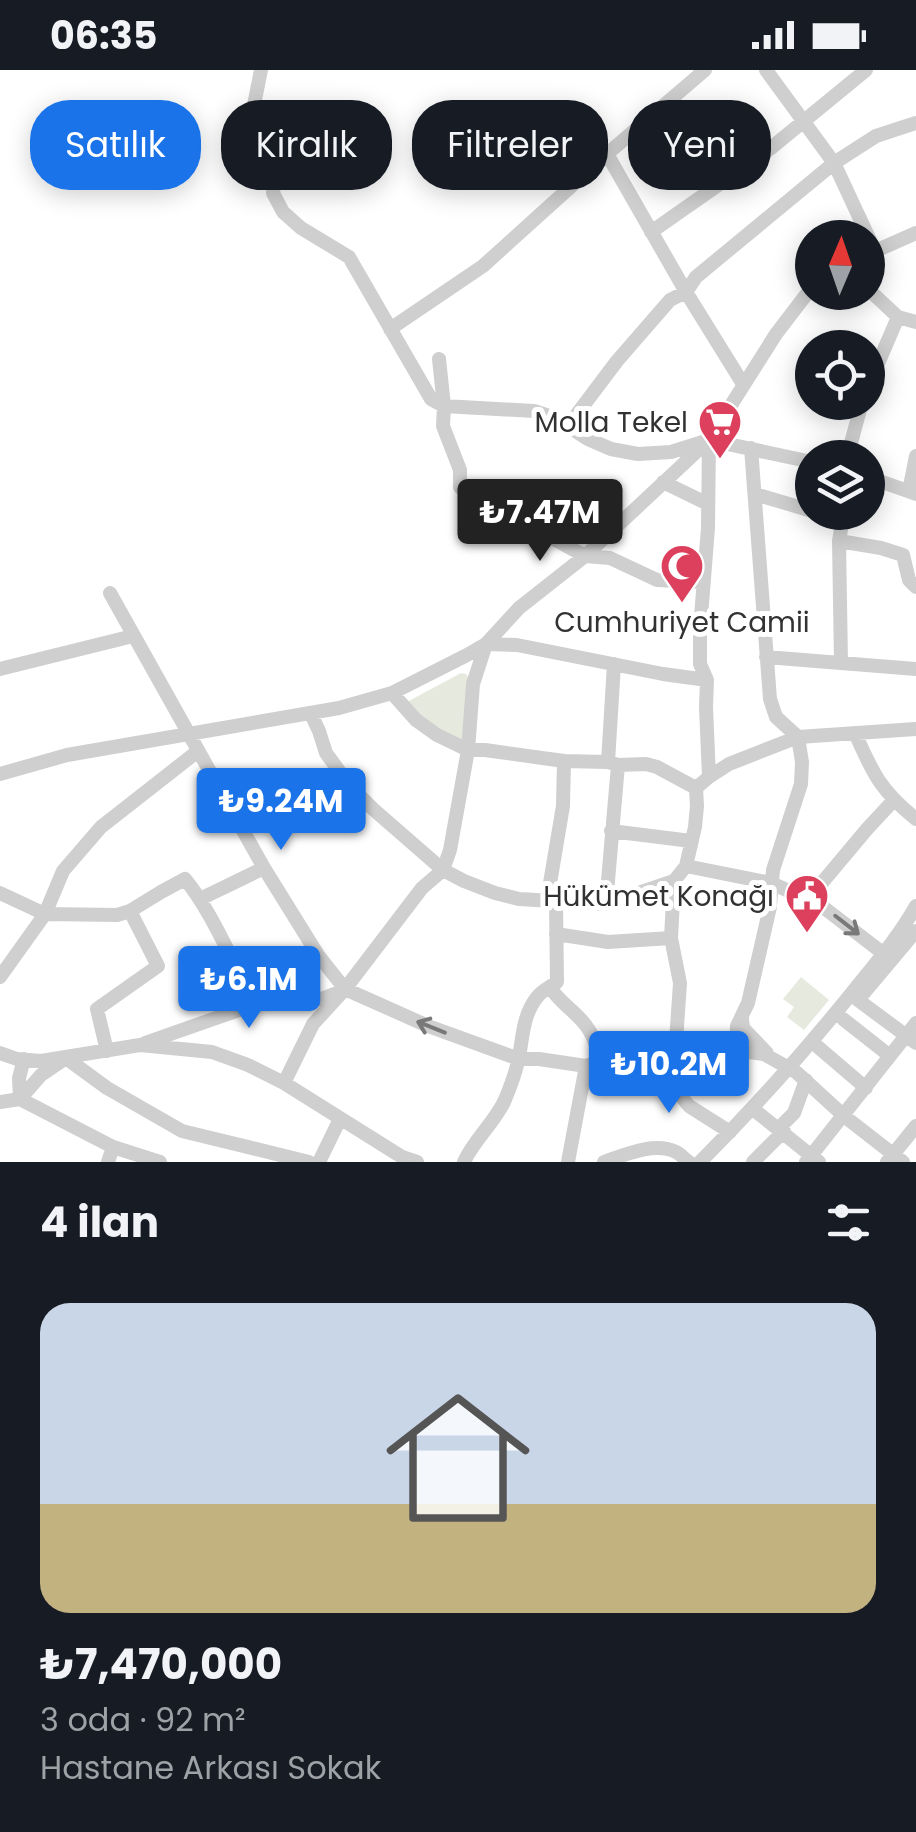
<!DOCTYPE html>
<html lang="tr">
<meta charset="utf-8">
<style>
body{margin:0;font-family:Poppins,sans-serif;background:#242831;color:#f1f3f6;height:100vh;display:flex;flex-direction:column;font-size:38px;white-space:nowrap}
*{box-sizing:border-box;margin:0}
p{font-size:32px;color:#9ea1a6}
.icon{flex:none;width:55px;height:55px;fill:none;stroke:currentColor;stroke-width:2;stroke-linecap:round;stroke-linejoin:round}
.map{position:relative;height:1092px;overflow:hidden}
.panel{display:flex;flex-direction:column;background:#171b24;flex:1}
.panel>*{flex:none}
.top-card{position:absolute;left:30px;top:30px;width:858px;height:90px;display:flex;gap:20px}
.needle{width:65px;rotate:2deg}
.buttons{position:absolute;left:795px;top:150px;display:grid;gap:20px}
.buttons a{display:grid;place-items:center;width:90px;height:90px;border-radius:50%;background:#171b24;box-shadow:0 5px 25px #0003;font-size:50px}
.price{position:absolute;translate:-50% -85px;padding:0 22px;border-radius:10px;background:#1a73e8;color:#fff;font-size:32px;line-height:65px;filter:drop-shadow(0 2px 5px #0008)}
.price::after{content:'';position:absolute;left:50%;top:60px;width:30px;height:22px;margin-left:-15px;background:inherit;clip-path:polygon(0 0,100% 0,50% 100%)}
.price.current{background:#222;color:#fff}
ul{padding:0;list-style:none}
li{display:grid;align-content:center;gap:20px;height:530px;padding:0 40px}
li span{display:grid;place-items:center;height:310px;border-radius:30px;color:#555}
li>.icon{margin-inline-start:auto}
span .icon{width:180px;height:180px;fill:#fffc;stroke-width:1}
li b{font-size:42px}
h2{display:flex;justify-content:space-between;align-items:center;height:120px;padding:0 40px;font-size:42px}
.chip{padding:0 35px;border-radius:40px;background:#171b24;box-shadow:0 5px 25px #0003;font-size:35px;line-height:90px}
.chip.current{background:#1a73e8;color:#fff}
.status{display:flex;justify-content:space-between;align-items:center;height:70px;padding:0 50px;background:#171b24;direction:ltr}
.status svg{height:28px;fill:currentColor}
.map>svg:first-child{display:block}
.green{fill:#e6eade}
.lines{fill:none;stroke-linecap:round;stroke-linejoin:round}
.minor{stroke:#cfcfcf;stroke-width:14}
.oneway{stroke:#797979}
.labels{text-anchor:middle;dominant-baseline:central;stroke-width:10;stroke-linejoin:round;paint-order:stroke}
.poi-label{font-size:28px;fill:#323232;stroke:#fff;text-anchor:end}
</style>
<div class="status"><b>06:35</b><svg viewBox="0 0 49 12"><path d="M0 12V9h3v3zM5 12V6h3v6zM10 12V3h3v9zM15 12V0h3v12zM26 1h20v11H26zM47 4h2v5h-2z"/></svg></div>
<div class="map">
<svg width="916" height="1092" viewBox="0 0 916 1092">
<rect width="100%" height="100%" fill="#fff"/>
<path class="green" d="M461,603L466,604L469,608L462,670L433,658L405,633Z
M801,907L829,930L804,960L787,947L794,937L783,929Z"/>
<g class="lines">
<path class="minor" d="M261,0L254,35L256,62L265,87L275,105L273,123L283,142L301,158L349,187L431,329L444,336L534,341L555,348L588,369L611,379L638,384L671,382L709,370L812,392
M766,0L834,93L875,181
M607,84L686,222L743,314
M651,162L771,78L866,0
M871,183L916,163
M868,219L898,247L916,252
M390,259L483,196L607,84L705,0
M439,289L444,336L443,356L460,400V417L585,486L610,488L657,510L702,512
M868,317L898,247
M568,356L617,291L670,230L686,222L696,207L834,93L876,66L916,53
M847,388L862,332
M868,407L916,424
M663,412L708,434
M909,421L916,386
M755,424L812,441
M817,442L843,451
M839,471L881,478L903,485L909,510L916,517
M110,523L264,798L318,885L345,919L428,956L519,989H539L586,996L601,991L666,985L749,982L764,984L796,1002L844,1046L903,1092
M766,587L916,599
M841,593L839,471L844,442
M0,599L133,566
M392,623L416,650L437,665L468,680H485L564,691L608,692L618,695L646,694L657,697L696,718
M311,644L319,661L326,683L350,716L373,739L443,800L464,811L495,823L519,829L606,834L674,811
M855,663C873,704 881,721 916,749
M608,692L614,594
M0,704L67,685L339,638L392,623L467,585L486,574L519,538L585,486L709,370L776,264L812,217
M709,707L729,694L798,667L916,659
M696,718L709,707L706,637L707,610L700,594V559L708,458L709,370
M611,761L691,771
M686,796L771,813L789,821L810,827L884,884
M0,823L45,844L117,845L130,841L161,822L185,809C213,843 233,895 256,934
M810,827L867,759L893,731
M200,829L264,798
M547,831L563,736L564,691
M606,834L618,695
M556,864L608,872L671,868
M0,907L45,844L63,801L101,757L198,681
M550,917C560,934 579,943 589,960C595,969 598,981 601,991
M863,924L916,861
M858,930L916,973
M742,949L743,958L767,983
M843,949L890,986
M145,973L256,934L295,929H321L345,920
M818,977L866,1018
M107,981L97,939L158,896L130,841
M736,982L737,956L748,933L770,837L773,800L801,714L802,692L798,667L776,647L770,629L751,378
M0,983L17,989L41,991L140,975L212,982L248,995L284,1013L402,1087L417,1092
M674,986L681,1026L689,1036L730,1062
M675,986L680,913L671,868L674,811L686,796L695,757L697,736L696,718
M284,1013L313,954L345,919L422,818L443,800L450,780L468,680L473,614L486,574L517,575L663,604L707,610
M20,1029L41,1005L66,988L107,1018L182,1061L309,1092
M20,1029L19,1008L24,989
M0,1032L20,1029L113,1077L160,1092
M758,1043L819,1092
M779,1058L794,1043L806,1010
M108,1092L113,1077
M319,1092L340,1049
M464,1092C474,1070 493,1054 504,1032C510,1018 516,1002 519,987C523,965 523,944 538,926C543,920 550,917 557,912L556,832
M568,1092L586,996
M604,1092C624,1085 655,1071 676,1082C681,1084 684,1089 689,1092
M700,1092C753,1039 804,982 851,924C874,895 898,868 916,836
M753,1092L784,1061
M806,1092L916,953
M887,1092L916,1056"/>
</g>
<defs><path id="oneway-shaft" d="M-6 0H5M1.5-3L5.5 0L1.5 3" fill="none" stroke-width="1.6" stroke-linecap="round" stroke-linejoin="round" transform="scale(2.5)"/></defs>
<g class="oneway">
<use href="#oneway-shaft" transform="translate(847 855) rotate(38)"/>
<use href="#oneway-shaft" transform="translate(431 957) rotate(-158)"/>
</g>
<defs>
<symbol id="supermarket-pin" viewBox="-11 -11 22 30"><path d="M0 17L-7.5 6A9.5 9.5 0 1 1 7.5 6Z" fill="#dc405d" stroke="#fff"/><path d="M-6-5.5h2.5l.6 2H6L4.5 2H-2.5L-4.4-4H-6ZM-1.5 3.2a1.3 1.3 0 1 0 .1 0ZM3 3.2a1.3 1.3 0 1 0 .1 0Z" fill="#fff"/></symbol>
<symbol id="mosque-pin" viewBox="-11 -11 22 30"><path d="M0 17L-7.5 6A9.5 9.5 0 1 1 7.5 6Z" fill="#dc405d" stroke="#fff"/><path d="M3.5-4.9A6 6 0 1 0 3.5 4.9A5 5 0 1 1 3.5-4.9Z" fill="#fff"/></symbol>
<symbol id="civic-pin" viewBox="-11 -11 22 30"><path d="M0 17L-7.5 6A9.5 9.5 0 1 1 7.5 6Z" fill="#dc405d" stroke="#fff"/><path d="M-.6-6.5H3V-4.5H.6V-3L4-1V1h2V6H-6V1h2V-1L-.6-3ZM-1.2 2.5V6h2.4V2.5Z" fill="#fff"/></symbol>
</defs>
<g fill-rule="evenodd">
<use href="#supermarket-pin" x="695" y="327" width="50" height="68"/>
<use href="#mosque-pin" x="657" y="471" width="50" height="68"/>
<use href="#civic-pin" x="782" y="801" width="50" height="68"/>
</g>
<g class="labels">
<g class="poi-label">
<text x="688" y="352">Molla Tekel</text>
<text x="682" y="552" text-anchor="middle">Cumhuriyet Camii</text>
<text x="774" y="826">Hükümet Konağı</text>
</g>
</g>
</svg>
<div class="buttons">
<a><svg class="needle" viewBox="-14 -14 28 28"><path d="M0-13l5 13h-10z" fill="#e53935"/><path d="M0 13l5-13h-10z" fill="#9ea1a6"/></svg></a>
<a><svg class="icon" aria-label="locate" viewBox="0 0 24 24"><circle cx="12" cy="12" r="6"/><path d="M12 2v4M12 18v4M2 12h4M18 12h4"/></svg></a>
<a><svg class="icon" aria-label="layers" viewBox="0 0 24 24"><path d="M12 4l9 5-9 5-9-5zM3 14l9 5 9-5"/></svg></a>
</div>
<b class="price current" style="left:540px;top:494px">₺7.47M</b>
<b class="price" style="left:281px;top:783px">₺9.24M</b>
<b class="price" style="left:249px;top:961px">₺6.1M</b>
<b class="price" style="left:669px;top:1046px">₺10.2M</b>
<div class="top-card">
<a class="chip current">Satılık</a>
<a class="chip">Kiralık</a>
<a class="chip">Filtreler</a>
<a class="chip">Yeni</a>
</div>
</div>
<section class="panel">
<h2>4 ilan<svg class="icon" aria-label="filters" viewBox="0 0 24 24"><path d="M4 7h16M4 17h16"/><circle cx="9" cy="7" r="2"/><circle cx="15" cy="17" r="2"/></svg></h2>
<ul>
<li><span style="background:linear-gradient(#c9d6e8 65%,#c2b280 0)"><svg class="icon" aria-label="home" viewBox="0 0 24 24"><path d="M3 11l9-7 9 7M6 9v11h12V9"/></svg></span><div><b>₺7,470,000</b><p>3 oda · 92 m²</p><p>Hastane Arkası Sokak</p></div></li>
</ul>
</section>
